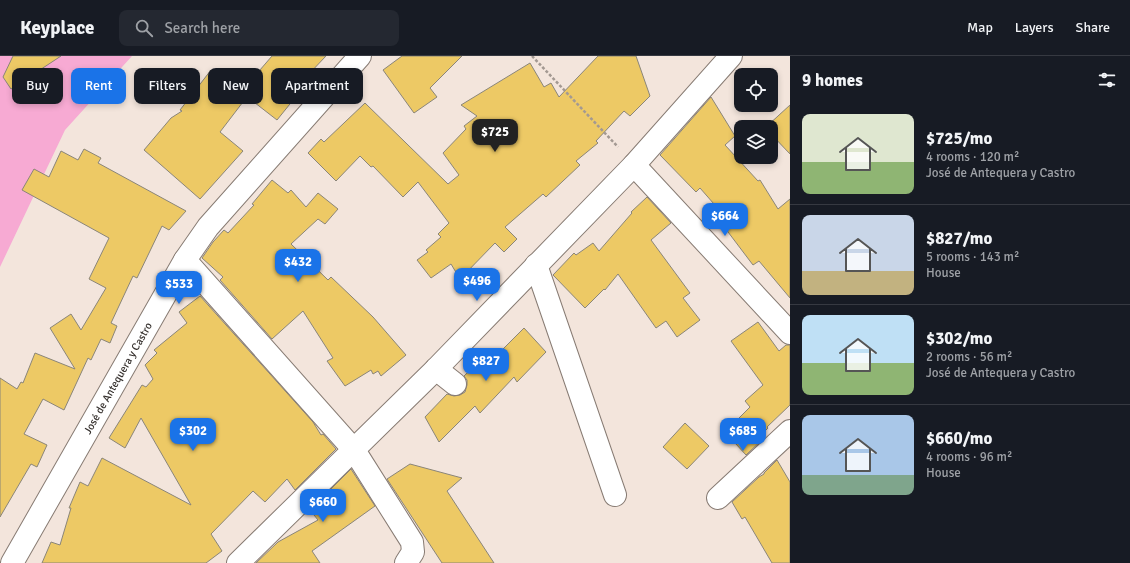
<!DOCTYPE html>
<meta charset="utf-8">
<style>
body{margin:0;font-family:Signika,sans-serif;background:#242831;color:#f1f3f6;height:100vh;display:flex;flex-direction:column;font-size:15px;white-space:nowrap}
*{box-sizing:border-box;margin:0}
p{font-size:13px;color:#9ea1a6}
.icon{flex:none;width:22px;height:22px;fill:none;stroke:currentColor;stroke-width:2;stroke-linecap:round;stroke-linejoin:round}
.map{position:relative;flex:1;overflow:hidden}
.details{display:flex;flex-direction:column;background:#171b24;width:340px}
.details>*{flex:none}
.guide{position:absolute;left:12px;top:12px;width:380px;height:36px;display:flex;gap:8px}
.buttons{position:absolute;left:734px;top:12px;display:grid;gap:8px}
.buttons a{display:grid;place-items:center;width:44px;height:44px;border-radius:8px;background:#171b24;box-shadow:0 2px 6px #0003;font-size:20px}
.price{position:absolute;translate:-50% -34px;padding:0 9px;border-radius:8px;background:#1a73e8;color:#fff;font-size:13px;line-height:26px;filter:drop-shadow(0 1px 2px #0008)}
.price::after{content:'';position:absolute;left:50%;top:24px;width:12px;height:9px;margin-left:-6px;background:inherit;clip-path:polygon(0 0,100% 0,50% 100%)}
.price.current{background:#222;color:#fff}
ul{padding:0;list-style:none}
li{display:flex;align-items:center;gap:12px;height:100px;padding:0 12px}
li+li{border-top:1px solid #363941}
li span{display:grid;place-items:center;flex:none;width:112px;height:80px;border-radius:8px;color:#555}
li>.icon{margin-inline-start:auto}
span .icon{width:48px;height:48px;fill:#fffc;stroke-width:1}
li b{font-size:17px}
h2{display:flex;justify-content:space-between;align-items:center;height:48px;padding:0 12px;font-size:17px}
.tag{padding:0 14px;border-radius:8px;background:#171b24;box-shadow:0 2px 6px #0003;font-size:14px;line-height:36px}
.tag.current{background:#1a73e8;color:#fff}
header{display:flex;align-items:center;gap:24px;box-sizing:border-box;height:56px;padding:0 20px;background:#171b24;border-bottom:1px solid #363941}
header strong{font-size:19px}
nav{display:flex;gap:22px;margin-inline-start:auto;font-size:14px}
.search{width:280px;height:36px;background:#242831;display:flex;align-items:center;gap:10px;box-sizing:border-box;padding:0 14px;border-radius:8px;color:#9ea1a6;font-size:15px}
main{display:flex;flex:1;min-height:0}
.map>svg:first-child{display:block}
.green{fill:#f7aad3}
.building{fill:#edc965;stroke:#8a8579}
.lines{fill:none;stroke-linecap:round;stroke-linejoin:round}
.minor-casing{stroke:#877b73;stroke-width:24}
.path{stroke:#a39992;stroke-width:2.5;stroke-dasharray:3 2;stroke-linecap:butt}
.minor{stroke:#fff;stroke-width:22}
.labels{text-anchor:middle;dominant-baseline:central;stroke-width:3;stroke-linejoin:round;paint-order:stroke}
.street-label{font-size:11px;fill:#36312e;stroke:#f3e5dc}
</style>
<header>
<strong>Keyplace</strong>
<div class="search"><svg class="icon" aria-label="search" viewBox="0 0 24 24"><circle cx="10" cy="10" r="6"/><path d="M15 15l6 6"/></svg>Search here</div>
<nav><a>Map</a><a>Layers</a><a>Share</a></nav>
</header>
<main>
<div class="map">
<svg width="790" height="507" viewBox="0 0 790 507">
<rect width="100%" height="100%" fill="#f3e5dc"/>
<path class="green" d="M0,0H132L65,74L0,211Z"/>
<path class="building" d="M13,0H61L11,33L3,21Z
M272,0H326L289,39L294,43L277,64L241,36Z
M402,0H462L430,32L437,41L414,57L383,14Z
M598,0H636L650,40L630,60L624,55L596,85L598,87L576,105L580,109L546,141L543,138L505,171L517,183L504,196L495,187L460,223L451,208L431,222L417,204L428,196L426,194L441,181L438,178L449,167L418,126L403,141L373,110L371,111L360,100L336,125L308,97L321,83L324,86L365,47L448,128L459,119L443,97L466,73L464,70L477,60L461,49L530,7L544,31L551,27L559,41Z
M211,14L246,42L220,76L243,95L200,143L144,94L171,62L182,55L180,54Z
M711,41L735,80L725,89L758,125L760,124L778,153L790,143V242L759,205L753,209L722,168L728,164L700,132L696,136L660,99Z
M790,49V98L771,78V71H766Z
M84,93L101,102L98,107L186,155L169,174L162,170L137,222L133,220L111,267L117,270L110,287L101,283L91,304L88,302L64,354L43,343L24,378L47,389L37,411L31,408L0,461V322L17,333L21,326L23,327L35,297L75,313L50,272L71,258L81,274L106,232L89,223L109,182L22,134L34,113L49,121L61,95L78,104Z
M272,124L288,137L291,134L306,151L318,137L338,153L325,168L318,163L291,188L328,224L331,221L373,261L406,299L381,320L378,315L373,318L371,314L345,330L327,305L333,302L303,255L272,283L220,224L223,221L202,202L213,186L224,174L228,177L254,149L252,148Z
M647,141L671,167L651,184L690,237L683,242L700,264L677,281L666,265L656,272L618,218L605,234L604,233L585,252L553,219L574,197L576,199L593,187L599,195L632,157L631,156Z
M200,240L313,366L321,379L323,378L336,393L295,434L287,423L265,446L253,435L211,478L222,495L206,507H42L51,486L60,489L71,452H69L80,426L88,430L102,402L191,449L141,362L125,392L109,382L142,329L146,331L153,323L145,309L157,297L154,294L187,267L179,256Z
M758,266L779,295L786,289H790V349L767,371L768,372L762,378L764,382L746,399L725,376L750,351L745,345L763,329L731,285Z
M524,272L546,296L517,326L514,321L480,357L475,350L439,386L425,361L447,338L454,340L460,339L465,336L467,329V324L464,320L491,294L496,300Z
M685,367L709,390L687,413L663,391Z
M777,404L790,426V507H772L745,461L742,463L732,446L759,421L764,418V417Z
M410,408L462,422L447,435L494,507H442L387,423Z
M351,413L375,450L312,495L320,507H256L278,486L318,464L310,454Z"/>
<g class="lines">
<defs>
<g id="minor">
<path d="M634,109L790,277"/>
<path d="M185,204L354,394L412,486L413,496L406,507"/>
<path d="M536,209L615,439"/>
<path d="M436,313L455,328"/>
<path d="M718,442L790,375"/>
<path id="s1" d="M12,507L185,204L208,171L360,0"/>
<path d="M238,507L436,313L634,109L731,0"/>
</g>
</defs>
<use href="#minor" class="minor-casing"/>
<path class="path" d="M532,0L618,91"/>
<use href="#minor" class="minor"/>
</g>
<g class="labels">
<g class="street-label">
<text stroke="none"><textPath href="#s1" startOffset="213">José de Antequera y Castro</textPath></text>
</g>
</g>
</svg>
<div class="buttons">
<a><svg class="icon" aria-label="locate" viewBox="0 0 24 24"><circle cx="12" cy="12" r="6"/><path d="M12 2v4M12 18v4M2 12h4M18 12h4"/></svg></a>
<a><svg class="icon" aria-label="layers" viewBox="0 0 24 24"><path d="M12 4l9 5-9 5-9-5zM3 14l9 5 9-5"/></svg></a>
</div>
<b class="price current" style="left:495px;top:97px">$725</b>
<b class="price" style="left:725px;top:181px">$664</b>
<b class="price" style="left:298px;top:227px">$432</b>
<b class="price" style="left:477px;top:246px">$496</b>
<b class="price" style="left:179px;top:249px">$533</b>
<b class="price" style="left:486px;top:326px">$827</b>
<b class="price" style="left:193px;top:396px">$302</b>
<b class="price" style="left:743px;top:396px">$685</b>
<b class="price" style="left:323px;top:467px">$660</b>
<div class="guide">
<a class="tag">Buy</a>
<a class="tag current">Rent</a>
<a class="tag">Filters</a>
<a class="tag">New</a>
<a class="tag">Apartment</a>
</div>
</div>
<section class="details">
<h2>9 homes<svg class="icon" aria-label="filters" viewBox="0 0 24 24"><path d="M4 7h16M4 17h16"/><circle cx="9" cy="7" r="2"/><circle cx="15" cy="17" r="2"/></svg></h2>
<ul>
<li><span style="background:linear-gradient(#dfe7d0 60%,#8fb573 0)"><svg class="icon" aria-label="home" viewBox="0 0 24 24"><path d="M3 11l9-7 9 7M6 9v11h12V9"/></svg></span><div><b>$725/mo</b><p>4 rooms · 120 m²</p><p>José de Antequera y Castro</p></div></li>
<li><span style="background:linear-gradient(#c9d6e8 70%,#c2b280 0)"><svg class="icon" aria-label="home" viewBox="0 0 24 24"><path d="M3 11l9-7 9 7M6 9v11h12V9"/></svg></span><div><b>$827/mo</b><p>5 rooms · 143 m²</p><p>House</p></div></li>
<li><span style="background:linear-gradient(#bfe0f5 60%,#8fb573 0)"><svg class="icon" aria-label="home" viewBox="0 0 24 24"><path d="M3 11l9-7 9 7M6 9v11h12V9"/></svg></span><div><b>$302/mo</b><p>2 rooms · 56 m²</p><p>José de Antequera y Castro</p></div></li>
<li><span style="background:linear-gradient(#a9c7e8 75%,#7fa58c 0)"><svg class="icon" aria-label="home" viewBox="0 0 24 24"><path d="M3 11l9-7 9 7M6 9v11h12V9"/></svg></span><div><b>$660/mo</b><p>4 rooms · 96 m²</p><p>House</p></div></li>
</ul>
</section>
</main>
